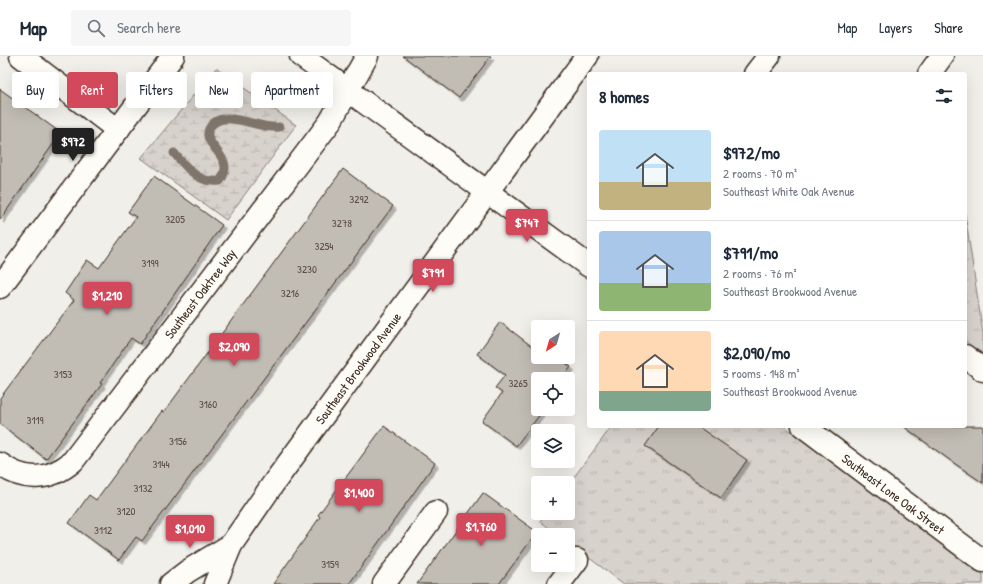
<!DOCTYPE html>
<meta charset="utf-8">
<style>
body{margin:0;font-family:"Patrick Hand",sans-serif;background:#f6f6f7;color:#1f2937;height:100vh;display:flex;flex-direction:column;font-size:15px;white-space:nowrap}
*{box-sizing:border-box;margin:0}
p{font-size:13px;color:#747a83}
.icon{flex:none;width:22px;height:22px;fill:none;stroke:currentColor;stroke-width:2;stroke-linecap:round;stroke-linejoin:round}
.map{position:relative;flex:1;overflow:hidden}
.sheet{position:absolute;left:587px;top:16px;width:380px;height:356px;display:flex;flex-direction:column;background:#fff;border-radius:4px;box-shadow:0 4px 16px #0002}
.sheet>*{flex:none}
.hud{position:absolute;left:12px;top:16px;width:380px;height:36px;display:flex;gap:8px}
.needle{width:26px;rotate:217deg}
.controls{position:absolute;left:531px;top:264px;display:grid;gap:8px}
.controls a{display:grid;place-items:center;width:44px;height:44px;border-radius:4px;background:#fff;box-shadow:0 4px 16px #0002;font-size:20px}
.price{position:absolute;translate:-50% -34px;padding:0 9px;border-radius:4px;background:#d1495b;color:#fff;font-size:13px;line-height:26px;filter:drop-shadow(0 1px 2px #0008)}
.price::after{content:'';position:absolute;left:50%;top:24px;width:12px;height:9px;margin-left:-6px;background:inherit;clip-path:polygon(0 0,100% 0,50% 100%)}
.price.selected{background:#222;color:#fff}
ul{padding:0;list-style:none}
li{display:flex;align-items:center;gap:12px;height:100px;padding:0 12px}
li+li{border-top:1px solid #e0e1e3}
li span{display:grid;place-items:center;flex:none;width:112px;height:80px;border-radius:4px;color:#555}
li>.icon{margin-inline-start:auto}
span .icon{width:48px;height:48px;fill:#fffc;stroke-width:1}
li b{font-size:17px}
h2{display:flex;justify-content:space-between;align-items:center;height:48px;padding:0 12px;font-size:17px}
.tag{padding:0 14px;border-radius:4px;background:#fff;box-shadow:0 4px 16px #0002;font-size:14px;line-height:36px}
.tag.selected{background:#d1495b;color:#fff}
header{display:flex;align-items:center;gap:24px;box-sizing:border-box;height:56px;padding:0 20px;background:#fff;border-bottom:1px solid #e0e1e3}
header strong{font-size:19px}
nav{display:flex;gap:22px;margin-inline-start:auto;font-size:14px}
.search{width:280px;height:36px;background:#f6f6f7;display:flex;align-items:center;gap:10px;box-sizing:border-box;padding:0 14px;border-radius:4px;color:#747a83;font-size:15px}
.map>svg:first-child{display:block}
.grass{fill:url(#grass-tufts);stroke:#897e75}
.wetland{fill:url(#wetland-marsh);stroke:#897e75}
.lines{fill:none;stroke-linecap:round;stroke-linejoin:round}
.stream{stroke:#80746b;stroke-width:9}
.building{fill:#c1bcb4;stroke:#3b2a1e;filter:url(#shadow)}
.minor-casing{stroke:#3b2a1e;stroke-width:25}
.minor{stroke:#fdfcf7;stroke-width:22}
.labels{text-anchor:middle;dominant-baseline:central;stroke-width:4;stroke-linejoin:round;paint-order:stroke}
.number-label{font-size:11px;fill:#5c4e44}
.street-label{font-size:13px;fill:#3b2a1e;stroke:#fdfcf7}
</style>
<header>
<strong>Map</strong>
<div class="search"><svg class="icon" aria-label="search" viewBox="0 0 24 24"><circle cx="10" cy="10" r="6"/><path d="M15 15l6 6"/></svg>Search here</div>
<nav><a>Map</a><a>Layers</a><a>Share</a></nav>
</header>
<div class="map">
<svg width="983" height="528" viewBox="0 0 983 528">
<defs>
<pattern id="grass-tufts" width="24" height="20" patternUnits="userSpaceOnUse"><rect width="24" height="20" fill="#d7d2cc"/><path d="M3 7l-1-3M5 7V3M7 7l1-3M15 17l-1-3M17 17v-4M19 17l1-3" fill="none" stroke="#b9b4af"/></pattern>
<pattern id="wetland-marsh" width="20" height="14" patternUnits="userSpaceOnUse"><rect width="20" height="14" fill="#d7d2cc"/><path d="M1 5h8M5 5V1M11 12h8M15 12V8" fill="none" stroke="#b9b4af"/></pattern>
<filter id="shadow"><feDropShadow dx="3.5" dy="3.5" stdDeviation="0" flood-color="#0004"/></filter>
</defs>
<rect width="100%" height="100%" fill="#f1efea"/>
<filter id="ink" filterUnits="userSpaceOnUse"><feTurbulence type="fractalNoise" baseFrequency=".025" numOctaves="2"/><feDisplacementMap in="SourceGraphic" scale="8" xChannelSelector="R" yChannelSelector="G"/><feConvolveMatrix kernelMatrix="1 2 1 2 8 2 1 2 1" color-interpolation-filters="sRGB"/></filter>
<g filter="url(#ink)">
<path class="grass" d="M965,158L983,278V294L981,297L965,285Z
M612,370H784L983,518V528H624L568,486V479H558L540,465L547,457H568V429Z"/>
<path class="wetland" d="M216,12L296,69L226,164L141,102Z"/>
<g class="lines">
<path class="stream" d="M174,97C187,112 199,128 220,125C238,101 201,90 209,73C221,49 261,75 279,71"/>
</g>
<path class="building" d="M403,0H491L459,42Z
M0,33L61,77L0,164Z
M343,113L393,150L142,485L136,481L119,504L69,467L89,439L96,444L162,355L164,356Z
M154,120L222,169L140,288L131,282L100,327L102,328L46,403L0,368V342L74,244L65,237L87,204L99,212L136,161L128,156Z
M500,266L538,295V301H557L571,311L562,323H538V353H544L516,390L482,365L502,337L495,332L505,319L477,298Z
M384,370L435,407L349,528H273L320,461L318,459Z
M659,370H697L747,404L721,442L645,390Z
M903,370H983V427L951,405Z
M483,437L537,476L499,528H417Z"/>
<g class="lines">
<defs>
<g id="minor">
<path d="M21,0L118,74"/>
<path d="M301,0L589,210"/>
<path d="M755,18L769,0"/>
<path d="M929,18L942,0"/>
<path d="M0,231L173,0"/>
<path d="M965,300L983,314"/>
<path id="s1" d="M803,370L983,505"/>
<path id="s2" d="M0,408C24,426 50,425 73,405L330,66L367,0"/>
<path d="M171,528L188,515L231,489"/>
<path id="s3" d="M215,528L231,489L273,428L587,0"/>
<path d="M384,528L436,456"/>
<path d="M559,528L577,504"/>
</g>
</defs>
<use href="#minor" class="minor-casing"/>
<use href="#minor" class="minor"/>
</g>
</g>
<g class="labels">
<g class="number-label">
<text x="359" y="143">3292</text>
<text x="175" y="163">3205</text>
<text x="342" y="167">3278</text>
<text x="324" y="190">3254</text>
<text x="150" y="207">3199</text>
<text x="307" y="213">3230</text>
<text x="290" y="237">3216</text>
<text x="63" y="318">3153</text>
<text x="518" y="327">3265</text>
<text x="208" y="348">3160</text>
<text x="35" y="364">3119</text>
<text x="178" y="385">3156</text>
<text x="161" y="408">3144</text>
<text x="143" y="432">3132</text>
<text x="126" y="455">3120</text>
<text x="103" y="474">3112</text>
<text x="330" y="508">3159</text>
</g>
<g class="street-label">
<text stroke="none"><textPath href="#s2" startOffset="290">Southeast Oaktree Way</textPath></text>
<text stroke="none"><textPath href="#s3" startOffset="260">Southeast Brookwood Avenue</textPath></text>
<text stroke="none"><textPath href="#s1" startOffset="113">Southeast Lone Oak Street</textPath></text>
</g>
</g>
</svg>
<div class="controls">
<a><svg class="needle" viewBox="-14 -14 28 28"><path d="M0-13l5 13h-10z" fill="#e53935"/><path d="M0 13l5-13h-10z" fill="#747a83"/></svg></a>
<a><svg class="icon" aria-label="locate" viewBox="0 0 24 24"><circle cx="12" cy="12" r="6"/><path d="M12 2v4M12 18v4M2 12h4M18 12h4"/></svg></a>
<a><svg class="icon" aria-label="layers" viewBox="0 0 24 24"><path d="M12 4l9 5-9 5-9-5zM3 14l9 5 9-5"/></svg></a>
<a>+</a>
<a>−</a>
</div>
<b class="price selected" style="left:73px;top:106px">$972</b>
<b class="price" style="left:527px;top:187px">$747</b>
<b class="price" style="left:433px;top:237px">$791</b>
<b class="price" style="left:107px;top:260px">$1,210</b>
<b class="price" style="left:234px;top:311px">$2,090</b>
<b class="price" style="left:359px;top:457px">$1,400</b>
<b class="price" style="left:481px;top:491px">$1,760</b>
<b class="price" style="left:190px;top:493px">$1,010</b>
<div class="hud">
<a class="tag">Buy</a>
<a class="tag selected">Rent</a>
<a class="tag">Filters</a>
<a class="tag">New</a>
<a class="tag">Apartment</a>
</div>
<section class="sheet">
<h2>8 homes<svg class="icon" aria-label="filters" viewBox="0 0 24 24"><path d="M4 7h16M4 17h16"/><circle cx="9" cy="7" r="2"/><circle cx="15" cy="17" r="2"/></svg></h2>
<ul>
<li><span style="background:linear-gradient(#bfe0f5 65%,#c2b280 0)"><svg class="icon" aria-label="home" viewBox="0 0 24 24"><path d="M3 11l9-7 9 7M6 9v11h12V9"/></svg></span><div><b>$972/mo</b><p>2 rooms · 70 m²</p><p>Southeast White Oak Avenue</p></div></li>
<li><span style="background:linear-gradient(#a9c7e8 65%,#8fb573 0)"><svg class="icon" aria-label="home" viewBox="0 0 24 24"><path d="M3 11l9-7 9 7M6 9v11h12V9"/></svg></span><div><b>$791/mo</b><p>2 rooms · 76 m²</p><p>Southeast Brookwood Avenue</p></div></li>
<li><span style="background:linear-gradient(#ffd9b3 75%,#7fa58c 0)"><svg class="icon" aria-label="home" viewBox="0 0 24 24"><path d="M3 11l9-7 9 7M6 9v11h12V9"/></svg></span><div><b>$2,090/mo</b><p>5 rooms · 148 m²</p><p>Southeast Brookwood Avenue</p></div></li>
</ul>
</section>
</div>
